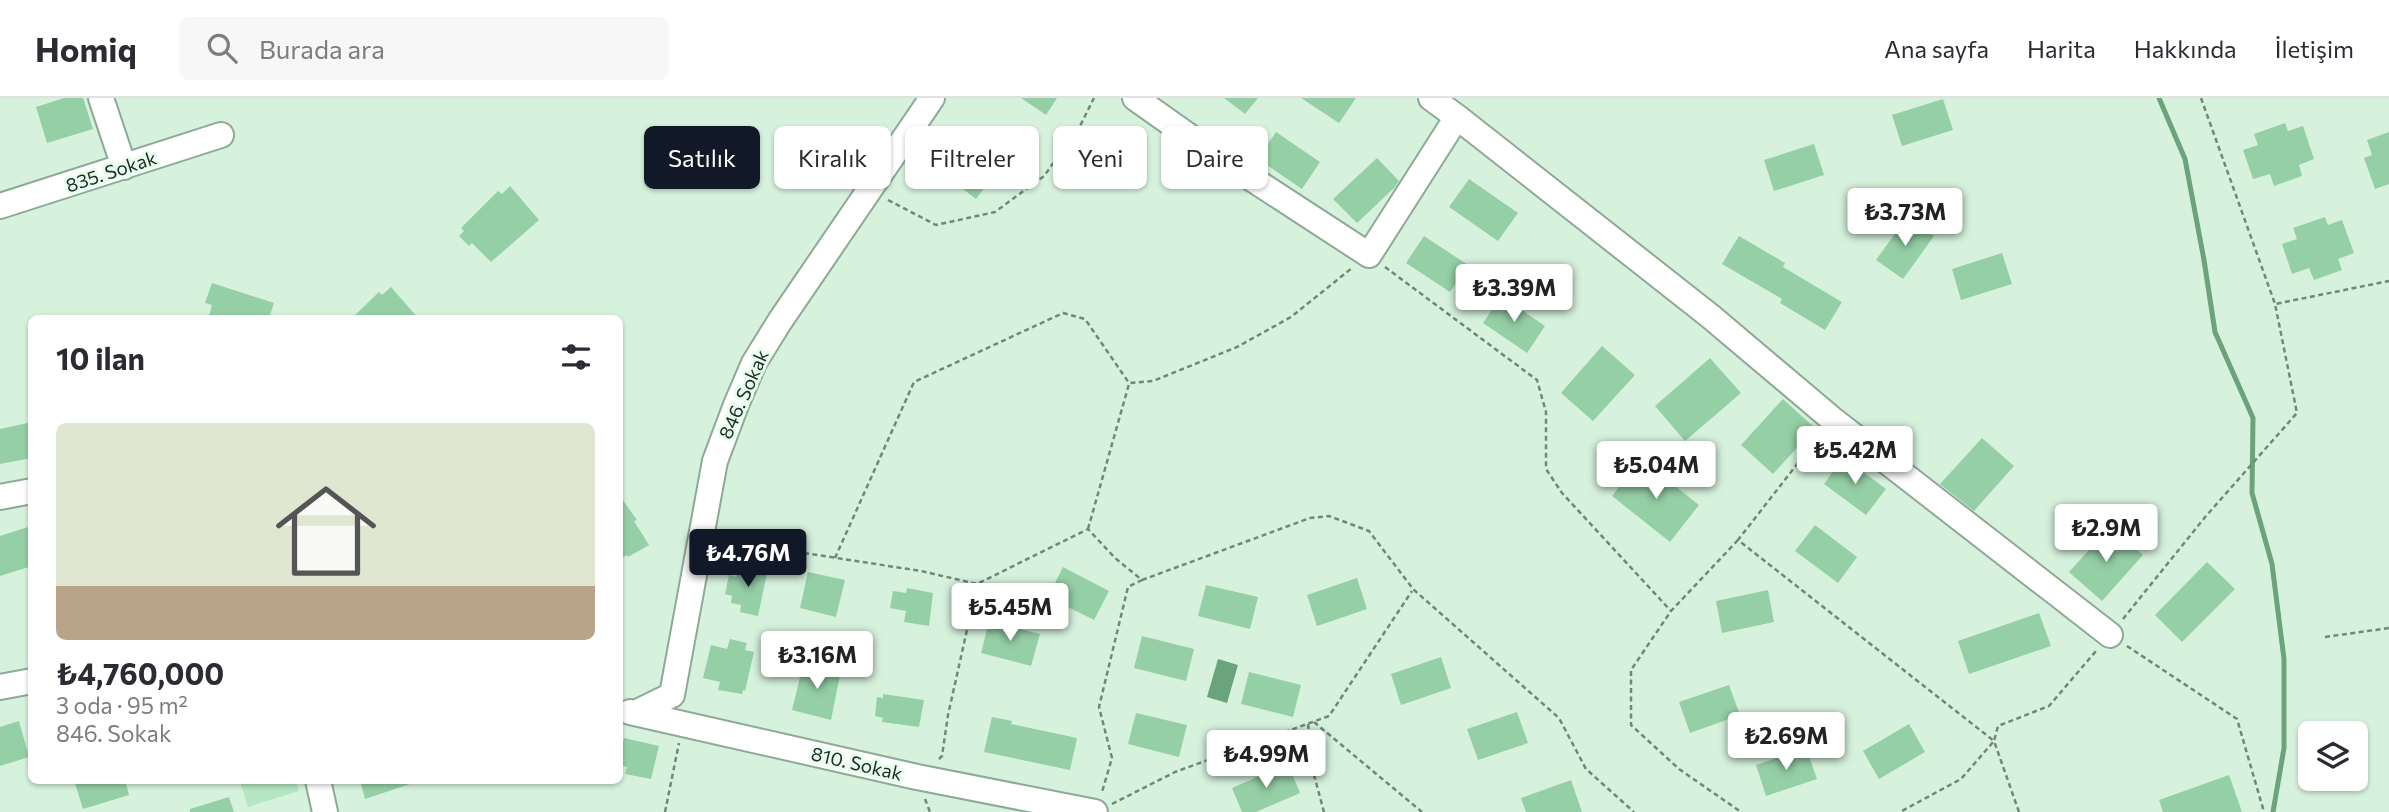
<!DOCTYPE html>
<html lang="tr">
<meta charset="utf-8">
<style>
body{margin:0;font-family:Commissioner,sans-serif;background:#f7f7f7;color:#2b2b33;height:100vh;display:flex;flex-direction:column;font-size:26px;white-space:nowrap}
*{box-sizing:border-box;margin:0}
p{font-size:23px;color:#7c7c81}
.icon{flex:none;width:38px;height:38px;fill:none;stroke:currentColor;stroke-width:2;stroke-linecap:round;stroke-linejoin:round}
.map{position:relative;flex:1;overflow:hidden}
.panel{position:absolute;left:28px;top:217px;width:595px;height:469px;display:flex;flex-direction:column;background:#fff;border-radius:10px;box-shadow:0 2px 5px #0004}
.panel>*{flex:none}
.hud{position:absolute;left:644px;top:28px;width:665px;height:63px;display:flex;gap:14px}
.controls{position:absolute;left:2298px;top:623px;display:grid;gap:14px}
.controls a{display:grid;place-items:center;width:70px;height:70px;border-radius:10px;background:#fff;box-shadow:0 2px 5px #0004;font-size:35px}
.price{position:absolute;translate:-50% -60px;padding:0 16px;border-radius:7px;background:#fff;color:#222;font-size:23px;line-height:46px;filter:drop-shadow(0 2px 4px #0008)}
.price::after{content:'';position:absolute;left:50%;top:42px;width:21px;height:16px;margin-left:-10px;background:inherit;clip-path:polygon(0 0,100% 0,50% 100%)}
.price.current{background:#111827;color:#fff}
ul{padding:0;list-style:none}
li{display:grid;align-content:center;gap:14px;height:371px;padding:0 28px}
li+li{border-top:2px solid #e1e1e2}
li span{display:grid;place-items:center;height:217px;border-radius:10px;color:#555}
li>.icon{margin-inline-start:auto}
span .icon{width:126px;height:126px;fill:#fffc;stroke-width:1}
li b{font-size:30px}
h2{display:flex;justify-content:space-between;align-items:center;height:84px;padding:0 28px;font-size:30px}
.chip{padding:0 24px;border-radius:10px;background:#fff;box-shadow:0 2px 5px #0004;font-size:24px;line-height:63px}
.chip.current{background:#111827;color:#fff}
header{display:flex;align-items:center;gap:42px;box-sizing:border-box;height:98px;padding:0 35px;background:#fff;border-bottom:2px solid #e1e1e2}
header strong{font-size:33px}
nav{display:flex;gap:38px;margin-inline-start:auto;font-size:24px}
.search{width:490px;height:63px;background:#f7f7f7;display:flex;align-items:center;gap:18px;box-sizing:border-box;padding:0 24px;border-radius:10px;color:#7c7c81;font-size:26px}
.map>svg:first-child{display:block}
.green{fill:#b5e6c3}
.water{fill:#6aa37c}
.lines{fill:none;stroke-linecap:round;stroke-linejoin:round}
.stream{stroke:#6aa37c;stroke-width:5}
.building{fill:#95cfa6}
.minor-casing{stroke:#8ea995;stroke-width:28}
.path{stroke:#738678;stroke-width:2.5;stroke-dasharray:5 3.5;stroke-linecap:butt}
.minor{stroke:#fff;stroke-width:24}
.labels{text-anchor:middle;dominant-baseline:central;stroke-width:6;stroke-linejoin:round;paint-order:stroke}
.street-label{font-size:19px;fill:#1f2a22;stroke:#e7feed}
</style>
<header>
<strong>Homiq</strong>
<div class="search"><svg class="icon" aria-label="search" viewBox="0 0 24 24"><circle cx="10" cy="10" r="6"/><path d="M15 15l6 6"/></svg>Burada ara</div>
<nav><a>Ana sayfa</a><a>Harita</a><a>Hakkında</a><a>İletişim</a></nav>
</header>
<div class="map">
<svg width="2389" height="714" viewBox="0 0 2389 714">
<rect width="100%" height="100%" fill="#d6f2dd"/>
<path class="green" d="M240,683H296L299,693L248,709Z"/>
<path class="water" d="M1218,561L1238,567L1227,605L1207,599Z"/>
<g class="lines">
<path class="stream" d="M2159,0L2185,61L2204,162L2215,234L2253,320L2252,395L2272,466L2284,561V650L2273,714"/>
</g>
<path class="building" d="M64,0H83L93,31L47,45L36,9Z
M1021,0H1057L1046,17Z
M1224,0H1258L1245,16Z
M1301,0H1356L1339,25Z
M1943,1L1953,32L1902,48L1892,17Z
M2285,25L2288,33L2303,28L2314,61L2299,67L2302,78L2274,88L2270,76L2253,81L2243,52L2258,47L2254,36Z
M1276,34L1320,64L1302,91L1258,61Z
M2389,34V86L2375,91L2364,60L2372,57L2367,42Z
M982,39L1008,59L976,101L950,81Z
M1814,46L1824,77L1774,93L1764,62Z
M1377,60L1399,83L1394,90L1357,125L1333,101Z
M1469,81L1518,115L1498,143L1449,109Z
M510,88L539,122L491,164L472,145L469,148L459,138L464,133L461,130L498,93L502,96Z
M1907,119L1934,138L1903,181L1876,162Z
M2325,119L2328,127L2342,122L2354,155L2338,161L2342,172L2314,182L2309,170L2292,176L2282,146L2297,141L2293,130Z
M1424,138L1468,167L1450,194L1406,165Z
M1739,138L1785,165L1783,169L1842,204L1825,232L1780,205L1782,201L1722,166Z
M2002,155L2012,186L1961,202L1952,171Z
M212,185L274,205L269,220H216L209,218L212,207L205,205Z
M391,189L418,220H352L379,194L382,197Z
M1501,198L1545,228L1527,255L1483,225Z
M1602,248L1635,277L1593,323L1561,295Z
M1710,260L1741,295L1685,343L1655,308Z
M1783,301L1815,330L1773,376L1741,347Z
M32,324V360L0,366V331Z
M1982,340L2014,368L1974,413L1940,386Z
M1843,359L1886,391L1866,417L1824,386Z
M1641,361L1699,407L1670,444L1612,398Z
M620,398L637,422L634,423L649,447L628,459L627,457L620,461Z
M1815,427L1857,459L1838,485L1795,453Z
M2111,428L2143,457L2102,503L2069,474Z
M28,429L32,441V468L0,478V438Z
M2207,464L2235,491L2182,544L2155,517Z
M752,467L768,470L758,518L740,514L741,507L731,505L732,498L725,496L729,477L736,479L738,472L750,475Z
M1063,469L1109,493L1094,522L1048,499Z
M808,474L845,482L836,519L800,510Z
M1357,480L1367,511L1317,528L1307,497Z
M1206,487L1258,499L1250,531L1198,518Z
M907,490L933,495L929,528L904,524L906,513L890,510L893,493L906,495Z
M1768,492L1774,524L1722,535L1716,503Z
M2039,515L2051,548L1969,576L1958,543Z
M989,523L1040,536L1031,568L981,555Z
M1142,538L1194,551L1186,583L1134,570Z
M730,541L747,545L745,552L754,554L745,593L743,592L742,596L718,592L720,584L703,580L711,547L727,551Z
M1441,559L1451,590L1401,607L1391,576Z
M809,563L837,570L836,576L840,577L831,622L792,612L802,571L806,572Z
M1249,574L1301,587L1293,619L1241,606Z
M1729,587L1740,617L1690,635L1679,604Z
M883,596L924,602L919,629L882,624L883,620L875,618L877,599L883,600Z
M1517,614L1528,645L1478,662L1467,631Z
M1136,615L1187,627L1179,659L1128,646Z
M992,619L1012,623L1011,626L1077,640L1070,672L984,654Z
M19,623L29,659L0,668V629Z
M1909,626L1925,654L1879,681L1863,653Z
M624,640L659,648L651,681L625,676L627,669L620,667V643L623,644Z
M1806,650L1817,681L1766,698L1756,667Z
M1288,666L1300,695L1256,714H1242L1232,690Z
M2229,677L2242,714H2163L2159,702Z
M74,682H125L129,697L83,711Z
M360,682H413V685L365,701Z
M1571,682L1582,714H1526L1521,700Z
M229,699L234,714H190V711Z"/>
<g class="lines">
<defs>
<path id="minor" d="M101,0L124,69
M1135,0L1217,58L1369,157L1457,19L1431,0
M1457,19L1710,218L1832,321L2110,537
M0,108L221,37
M0,399L32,393
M0,589L32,583
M630,614L917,679L1095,714
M635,615L672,597L715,363L736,307L754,265L780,223L932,0
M318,682L325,714"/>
</defs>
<use href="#minor" class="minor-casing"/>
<path class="path" d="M2201,0L2275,206
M888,102L936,127L995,114L1044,78L1079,30L1094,0
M1385,169L1537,282L1546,314V371L1562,395L1671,513
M1819,338L1738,442L1994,643L1961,681L1900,714
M1088,431L1129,286
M720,442L921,473L977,486L1088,431L1115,460L1142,482L1128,489L1099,609L1112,660L1102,694
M1738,442L1671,513L1631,572V627L1679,671L1741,714
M835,460L914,284L1063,215L1085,221L1129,285L1153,283L1237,249L1291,219L1352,170
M1142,482L1310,420L1329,418L1369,433L1413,491L1559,620L1586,671L1634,714
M2123,521L2206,418L2297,315L2275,206L2389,183
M2325,539L2389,530
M2127,548L2237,621L2264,714
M1314,624L1422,714
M1308,626L1314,677L1324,714
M939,661L942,658L948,617L977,487
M925,701L930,714
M1112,706L1175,674L1329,618L1412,493
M665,714L679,645
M2019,714L1994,643L1998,628L2049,608L2096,553"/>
<use href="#minor" class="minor"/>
</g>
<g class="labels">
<g class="street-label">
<text transform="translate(111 73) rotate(-18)">835. Sokak</text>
<text transform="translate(743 296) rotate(-66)">846. Sokak</text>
<text transform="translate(857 665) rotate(13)">810. Sokak</text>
</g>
</g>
</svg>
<div class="controls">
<a><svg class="icon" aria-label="layers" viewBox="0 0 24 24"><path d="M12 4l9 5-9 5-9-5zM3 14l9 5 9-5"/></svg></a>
</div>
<b class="price" style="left:1905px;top:150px">₺3.73M</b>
<b class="price" style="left:1514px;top:226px">₺3.39M</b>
<b class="price" style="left:1855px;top:388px">₺5.42M</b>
<b class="price" style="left:1656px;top:403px">₺5.04M</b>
<b class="price" style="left:2106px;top:466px">₺2.9M</b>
<b class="price current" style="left:748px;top:491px">₺4.76M</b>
<b class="price" style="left:1010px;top:545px">₺5.45M</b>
<b class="price" style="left:817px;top:593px">₺3.16M</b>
<b class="price" style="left:1786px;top:674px">₺2.69M</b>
<b class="price" style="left:1266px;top:692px">₺4.99M</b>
<div class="hud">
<a class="chip current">Satılık</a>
<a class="chip">Kiralık</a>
<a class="chip">Filtreler</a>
<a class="chip">Yeni</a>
<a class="chip">Daire</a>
</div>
<section class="panel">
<h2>10 ilan<svg class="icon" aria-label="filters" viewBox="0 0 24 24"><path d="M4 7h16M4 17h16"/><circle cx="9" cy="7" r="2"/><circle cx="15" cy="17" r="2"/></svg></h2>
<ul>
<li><span style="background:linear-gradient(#dfe7d0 75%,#b9a48a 0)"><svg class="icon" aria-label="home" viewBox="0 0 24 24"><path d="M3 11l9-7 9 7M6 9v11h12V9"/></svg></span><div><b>₺4,760,000</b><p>3 oda · 95 m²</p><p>846. Sokak</p></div></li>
</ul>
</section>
</div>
